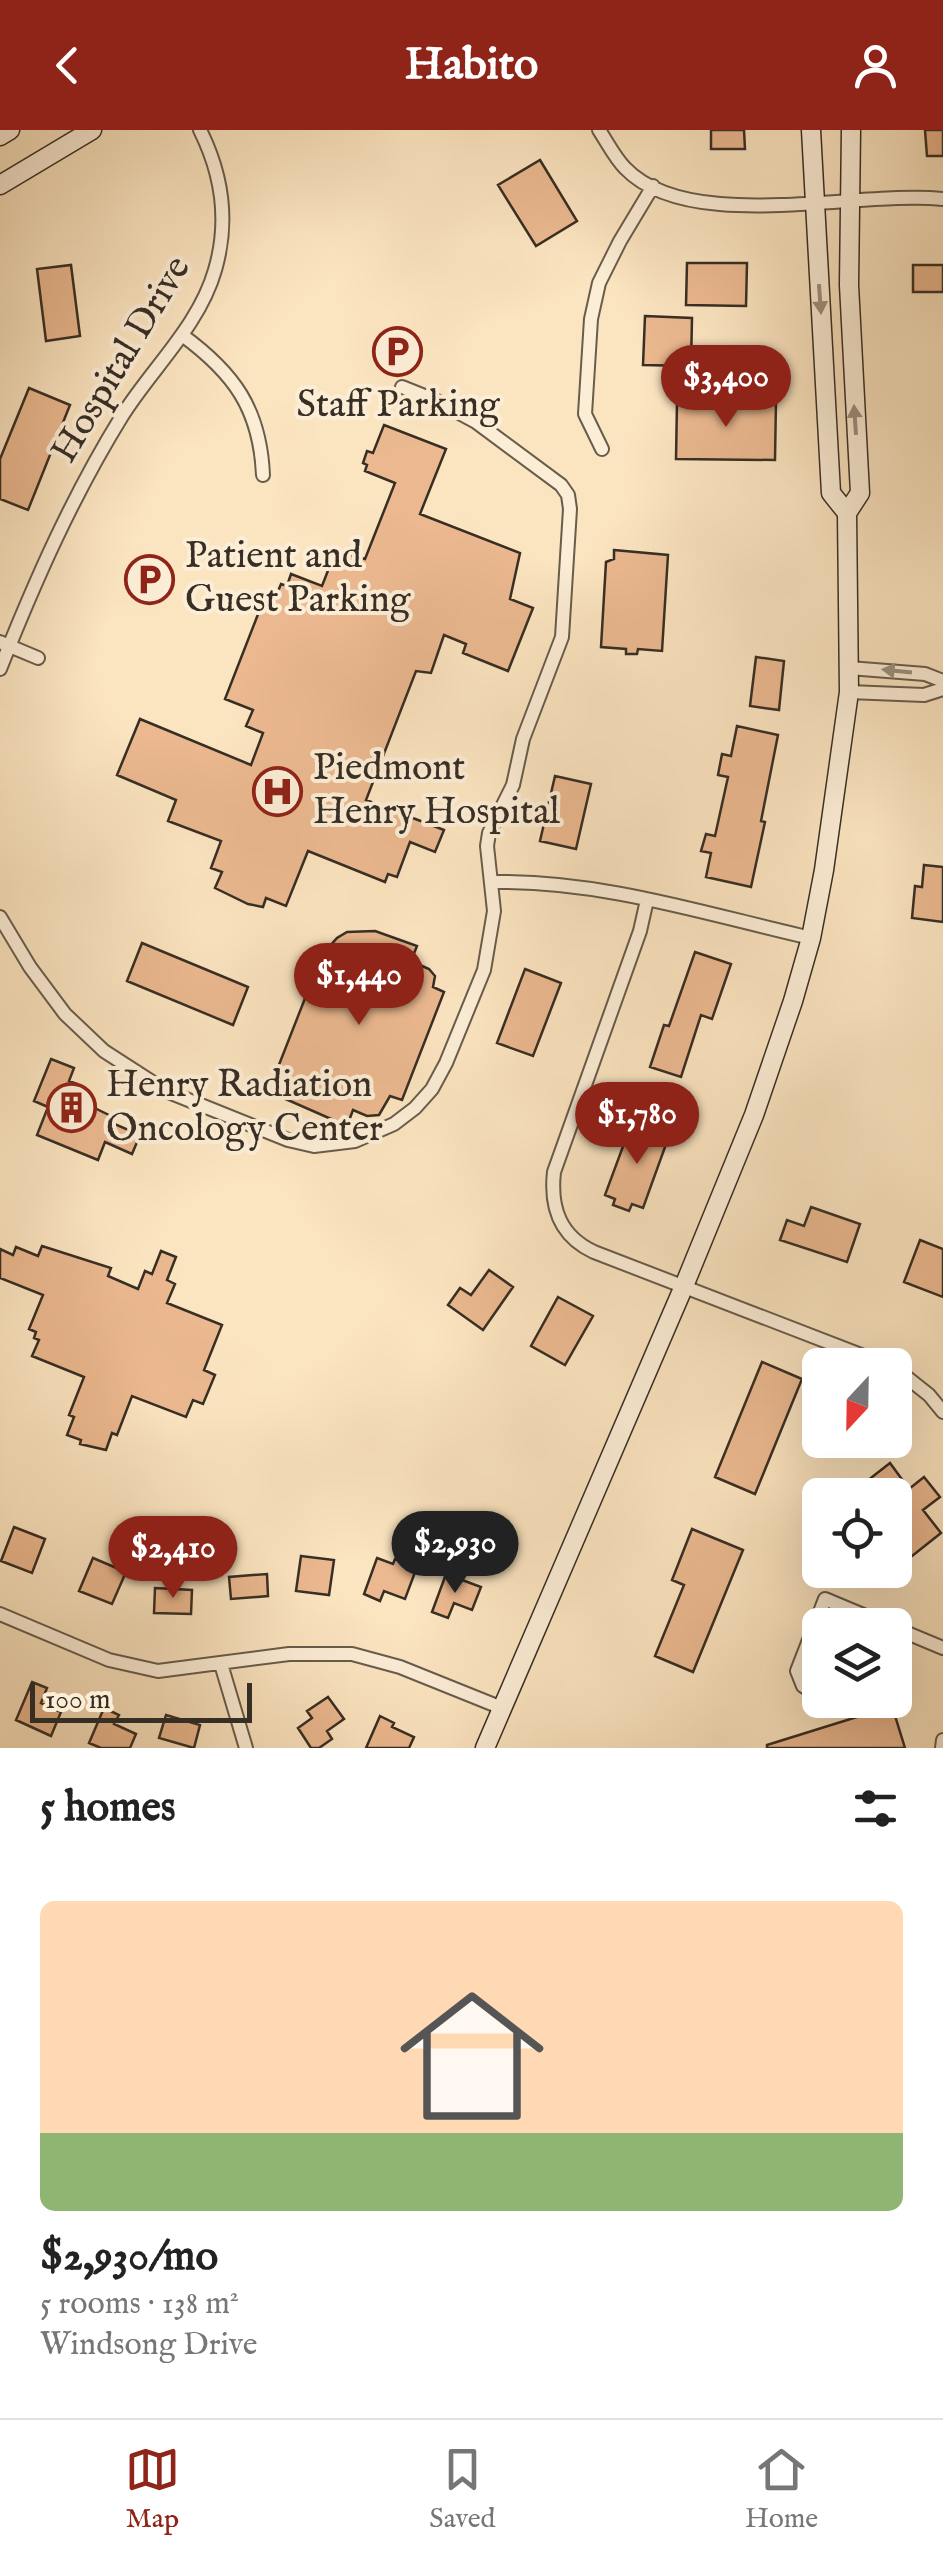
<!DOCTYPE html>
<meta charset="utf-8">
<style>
body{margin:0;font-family:"IM FELL English",serif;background:#f2f2f2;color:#222;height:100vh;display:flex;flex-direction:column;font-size:38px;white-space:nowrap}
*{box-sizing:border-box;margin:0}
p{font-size:32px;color:#767676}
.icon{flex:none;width:55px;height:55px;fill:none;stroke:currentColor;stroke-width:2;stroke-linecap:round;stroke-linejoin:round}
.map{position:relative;height:1618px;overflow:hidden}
.drawer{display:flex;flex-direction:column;background:#fff;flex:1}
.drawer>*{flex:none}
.needle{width:65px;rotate:202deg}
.controls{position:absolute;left:802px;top:1218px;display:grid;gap:20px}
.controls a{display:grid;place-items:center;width:110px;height:110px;border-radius:15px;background:#fff;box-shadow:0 10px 40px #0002;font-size:50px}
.scale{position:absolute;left:30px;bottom:25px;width:222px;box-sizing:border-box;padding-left:10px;border:5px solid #372e24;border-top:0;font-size:28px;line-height:35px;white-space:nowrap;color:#372e24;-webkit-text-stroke:8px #fcedd6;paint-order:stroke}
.price{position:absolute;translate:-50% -85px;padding:0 22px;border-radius:35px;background:#8f2418;color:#fff;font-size:32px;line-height:65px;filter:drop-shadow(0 2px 5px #0008)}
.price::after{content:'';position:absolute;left:50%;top:60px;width:30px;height:22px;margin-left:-15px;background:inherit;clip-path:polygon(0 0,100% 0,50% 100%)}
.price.current{background:#222;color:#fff}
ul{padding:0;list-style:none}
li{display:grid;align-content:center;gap:20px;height:530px;padding:0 40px}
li+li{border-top:2px solid #e0e0e0}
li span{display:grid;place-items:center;height:310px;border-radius:15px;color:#555}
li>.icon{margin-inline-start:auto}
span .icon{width:180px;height:180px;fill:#fffc;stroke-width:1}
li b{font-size:42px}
h2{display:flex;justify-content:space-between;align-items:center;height:120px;padding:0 40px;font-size:42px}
header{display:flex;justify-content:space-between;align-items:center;height:130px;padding:0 40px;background:#8f2418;color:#fff;font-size:45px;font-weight:700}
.menu{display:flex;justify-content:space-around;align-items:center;height:140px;border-top:2px solid #e0e0e0;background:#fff;font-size:28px;color:#767676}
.menu a{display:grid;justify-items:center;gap:5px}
.menu .current{color:#8f2418}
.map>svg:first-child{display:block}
.building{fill:#ebb88f;stroke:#372e24;stroke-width:2.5}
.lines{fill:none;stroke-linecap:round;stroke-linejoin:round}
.street-casing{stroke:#685c4b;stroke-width:16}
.secondary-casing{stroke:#372e24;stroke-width:21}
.street{stroke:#fcedd6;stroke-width:12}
.secondary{stroke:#fcedd6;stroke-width:18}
.oneway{fill:#9a8e7d}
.labels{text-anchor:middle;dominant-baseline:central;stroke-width:8;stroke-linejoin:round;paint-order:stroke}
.street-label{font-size:38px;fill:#372e24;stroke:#fcedd6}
.poi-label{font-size:38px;fill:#372e24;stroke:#fcedd6;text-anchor:start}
</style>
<header><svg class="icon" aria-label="back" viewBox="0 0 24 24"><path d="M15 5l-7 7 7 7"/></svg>Habito<svg class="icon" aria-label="person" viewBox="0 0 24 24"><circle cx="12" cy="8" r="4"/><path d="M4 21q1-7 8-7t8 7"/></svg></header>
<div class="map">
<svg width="943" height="1618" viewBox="0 0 943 1618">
<rect width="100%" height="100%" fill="#fbe4c0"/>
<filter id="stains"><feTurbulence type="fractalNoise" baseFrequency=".002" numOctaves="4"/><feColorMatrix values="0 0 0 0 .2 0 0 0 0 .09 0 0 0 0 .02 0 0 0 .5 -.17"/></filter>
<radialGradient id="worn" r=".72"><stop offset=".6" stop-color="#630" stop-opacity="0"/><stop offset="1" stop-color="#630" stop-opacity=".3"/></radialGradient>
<path class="building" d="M711,0H744L745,19H711Z
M925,0H943V26H927Z
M540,30L577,91L536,116L498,55Z
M687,133H747L746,176L686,175Z
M71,135L80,206L46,211L37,139Z
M913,135H943V162H913Z
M645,186L692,188L691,236L643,235Z
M29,258L70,275L28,380L0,369V329Z
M776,270L775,330L676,329L677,272Z
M384,295L446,319L420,384L520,423L510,469L533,478L508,541L463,523L466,514L444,505L431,543L416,541L366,670L444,700L435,722L410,712L397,747L388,744L385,752L308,721L286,776L266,768L263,777L248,774L215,758L222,742L211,738L221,711L168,691L176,670L117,645L140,589L251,635L263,603L246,596L253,580L225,569L262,474L271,478L281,454L287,456L291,444L322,456L329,438L338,429L346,424L365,429L395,353L365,341L367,335L363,333L367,321L373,323Z
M614,420L668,425L662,521L638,519L637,524H626V519L601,517L606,432L614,429Z
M756,527L784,531L779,580L750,576Z
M737,596L778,605L761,691L765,692L751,757L706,747L711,723L701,721L706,704L715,706L728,647L718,645L722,624L731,626Z
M555,646L591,654L576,719L540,711Z
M924,735L943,737V792L912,788L915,756L922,757Z
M375,801L417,816L411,831L429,839L435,846L433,857L444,862L402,970L390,966L379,985L367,986L353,980L347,996L281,967L285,955L273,950L322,825L337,808L347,802Z
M142,813L248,857L233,895L127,851Z
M695,822L731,834L712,889L701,885L681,947L650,937L664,895L669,896Z
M525,839L561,853L533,926L497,913Z
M51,929L74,938L69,951L77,954L72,967L115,988L112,993L140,1005L132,1024L105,1012L98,1030L37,1005L48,977L34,971Z
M632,992L669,1006L643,1078L632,1074L629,1081L613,1075L615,1069L605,1065Z
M811,1077L860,1094L847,1132L780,1110L787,1090L804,1096Z
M920,1110L943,1119V1167L904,1152Z
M42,1116L111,1138L108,1146L138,1159L145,1141L152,1144L161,1121L176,1127L167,1150L175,1154L167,1173L222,1195L204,1240L215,1245L203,1274L193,1270L186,1287L132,1266L117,1305L112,1303L106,1320L80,1314L81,1310L67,1305L74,1287L69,1285L84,1247L32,1226L39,1210L34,1208L36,1202L29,1199L43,1165L0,1148V1119L13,1125L16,1117L38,1126Z
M489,1140L513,1157L483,1200L448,1175L460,1158L471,1165Z
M558,1167L593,1186L565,1235L531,1216Z
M762,1232L802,1249L755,1364L715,1347Z
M890,1333L909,1359L924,1347L940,1367L923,1380L941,1403L907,1430L895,1415V1365H849Z
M14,1397L45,1409L32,1443L1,1431Z
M692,1399L743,1420L693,1542L655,1526L684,1455L672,1450Z
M301,1426L334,1430L329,1465L296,1461Z
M93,1428L126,1442L112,1474L79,1461Z
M377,1428L393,1434L395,1429L417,1437L405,1469L384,1461L380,1471L364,1464Z
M267,1444L268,1466L231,1469L229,1447Z
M446,1444L481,1457L472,1480L454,1473L448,1488L432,1482Z
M155,1458L192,1460L191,1484L154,1483Z
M32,1552L47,1558L41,1573L61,1582L51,1606L16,1590Z
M328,1567L344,1589L327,1601L332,1609L319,1618H311L298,1598L312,1588L307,1581Z
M892,1576L905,1618H767V1615Z
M104,1578L119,1585L114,1594L136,1604L130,1618H101L89,1613Z
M166,1585L200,1595L194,1618L159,1608Z
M380,1586L394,1593L392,1597L414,1607L409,1618H366Z"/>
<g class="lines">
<defs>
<path id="street" d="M599,0C607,12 615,28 625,38C689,105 857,60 943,69
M182,205C234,243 260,279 263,345
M602,319L585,284L591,189L599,153L620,111L653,56
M0,512L38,528
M849,538L925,544L943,551
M0,539C35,451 72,367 122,286C152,238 199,196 215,140C229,92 222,44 200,0
M849,562L924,565L943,559
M493,752C601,750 706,784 811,808
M647,770L640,801L554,1042C550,1078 560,1106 594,1122L887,1235
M0,787L30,837L65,884L104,921L166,961L288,1010L314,1016L355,1011L394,994L415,978L432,959L446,933L484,840L494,781L487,716L489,703L513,655L523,609L562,507L570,379L568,365L561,355L476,292L437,271L402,257
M895,1238L929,1265L943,1282
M0,1484L109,1530L158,1541L289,1524H352L400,1537L502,1578
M895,1498L943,1518
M221,1534L246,1618
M820,1559L811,1561L803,1556L797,1541L825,1469L887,1495
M942,1618L943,1610"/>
<path id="secondary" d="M811,0L831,363L847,383
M0,6L10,0
M0,55L92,0
M485,1618L684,1156L754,985L793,871L811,808L824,740L849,562L847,383L860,363L849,155L851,0"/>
</defs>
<use href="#street" class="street-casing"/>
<use href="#secondary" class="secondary-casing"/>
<use href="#street" class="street"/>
<use href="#secondary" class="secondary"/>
</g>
<defs><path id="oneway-solid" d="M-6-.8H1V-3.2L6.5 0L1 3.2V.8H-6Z" transform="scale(2.5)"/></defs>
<g class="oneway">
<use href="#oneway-solid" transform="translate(820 169) rotate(86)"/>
<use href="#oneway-solid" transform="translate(855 290) rotate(-94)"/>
<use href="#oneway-solid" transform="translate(897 541) rotate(-174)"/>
</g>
<defs>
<symbol id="parking-ring" viewBox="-11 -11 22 22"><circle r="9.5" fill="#fcedd6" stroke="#8f2418" stroke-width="1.5"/><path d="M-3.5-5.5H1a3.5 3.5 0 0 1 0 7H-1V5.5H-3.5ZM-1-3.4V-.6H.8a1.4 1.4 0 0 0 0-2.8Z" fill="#8f2418"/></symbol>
<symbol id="hospital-ring" viewBox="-11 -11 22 22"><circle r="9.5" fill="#fcedd6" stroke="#8f2418" stroke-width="1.5"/><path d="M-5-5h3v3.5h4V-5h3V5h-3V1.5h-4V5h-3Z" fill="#8f2418"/></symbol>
<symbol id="building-ring" viewBox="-11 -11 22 22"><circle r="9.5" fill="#fcedd6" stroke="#8f2418" stroke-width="1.5"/><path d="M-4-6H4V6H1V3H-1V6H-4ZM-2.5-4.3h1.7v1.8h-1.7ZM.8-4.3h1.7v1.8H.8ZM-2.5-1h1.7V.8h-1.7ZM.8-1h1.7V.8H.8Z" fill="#8f2418"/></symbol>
</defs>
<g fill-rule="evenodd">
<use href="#parking-ring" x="370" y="194" width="55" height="55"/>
<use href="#parking-ring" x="122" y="422" width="55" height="55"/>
<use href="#hospital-ring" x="250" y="634" width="55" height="55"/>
<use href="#building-ring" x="44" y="950" width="55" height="55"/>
</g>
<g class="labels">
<g class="street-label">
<text transform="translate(122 230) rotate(-59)">Hospital Drive</text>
</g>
<g class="poi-label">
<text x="398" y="276" text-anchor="middle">Staff Parking</text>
<text x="185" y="427">Patient and<tspan x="185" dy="44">Guest Parking</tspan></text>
<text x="313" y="639">Piedmont<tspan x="313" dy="44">Henry Hospital</tspan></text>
<text x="106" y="956">Henry Radiation<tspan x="106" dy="44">Oncology Center</tspan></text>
</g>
</g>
<rect width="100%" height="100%" filter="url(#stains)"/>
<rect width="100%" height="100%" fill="url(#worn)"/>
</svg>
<div class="controls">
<a><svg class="needle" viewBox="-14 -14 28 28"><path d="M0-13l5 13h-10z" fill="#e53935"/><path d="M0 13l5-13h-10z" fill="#767676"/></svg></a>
<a><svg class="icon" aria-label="locate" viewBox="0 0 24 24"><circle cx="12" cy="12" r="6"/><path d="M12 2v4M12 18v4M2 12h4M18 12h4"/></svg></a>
<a><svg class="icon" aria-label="layers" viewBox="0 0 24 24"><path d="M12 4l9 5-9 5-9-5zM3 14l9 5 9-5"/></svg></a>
</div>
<div class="scale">100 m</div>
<b class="price" style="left:726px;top:300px">$3,400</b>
<b class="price" style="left:359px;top:898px">$1,440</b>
<b class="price" style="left:637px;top:1037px">$1,780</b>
<b class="price current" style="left:455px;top:1466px">$2,930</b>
<b class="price" style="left:173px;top:1471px">$2,410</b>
</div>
<section class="drawer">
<h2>5 homes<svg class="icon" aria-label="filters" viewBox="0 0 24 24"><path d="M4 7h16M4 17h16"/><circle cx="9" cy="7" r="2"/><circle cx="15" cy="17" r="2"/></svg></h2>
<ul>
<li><span style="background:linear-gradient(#ffd9b3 75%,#8fb573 0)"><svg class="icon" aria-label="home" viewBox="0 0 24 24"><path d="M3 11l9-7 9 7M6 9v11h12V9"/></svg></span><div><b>$2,930/mo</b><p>5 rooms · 138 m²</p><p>Windsong Drive</p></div></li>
</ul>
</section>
<nav class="menu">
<a class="current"><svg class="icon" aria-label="map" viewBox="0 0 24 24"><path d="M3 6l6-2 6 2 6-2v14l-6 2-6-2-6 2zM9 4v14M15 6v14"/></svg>Map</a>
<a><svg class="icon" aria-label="saved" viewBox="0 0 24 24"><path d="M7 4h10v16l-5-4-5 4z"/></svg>Saved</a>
<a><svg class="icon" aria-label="home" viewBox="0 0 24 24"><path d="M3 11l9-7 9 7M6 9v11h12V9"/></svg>Home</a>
</nav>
